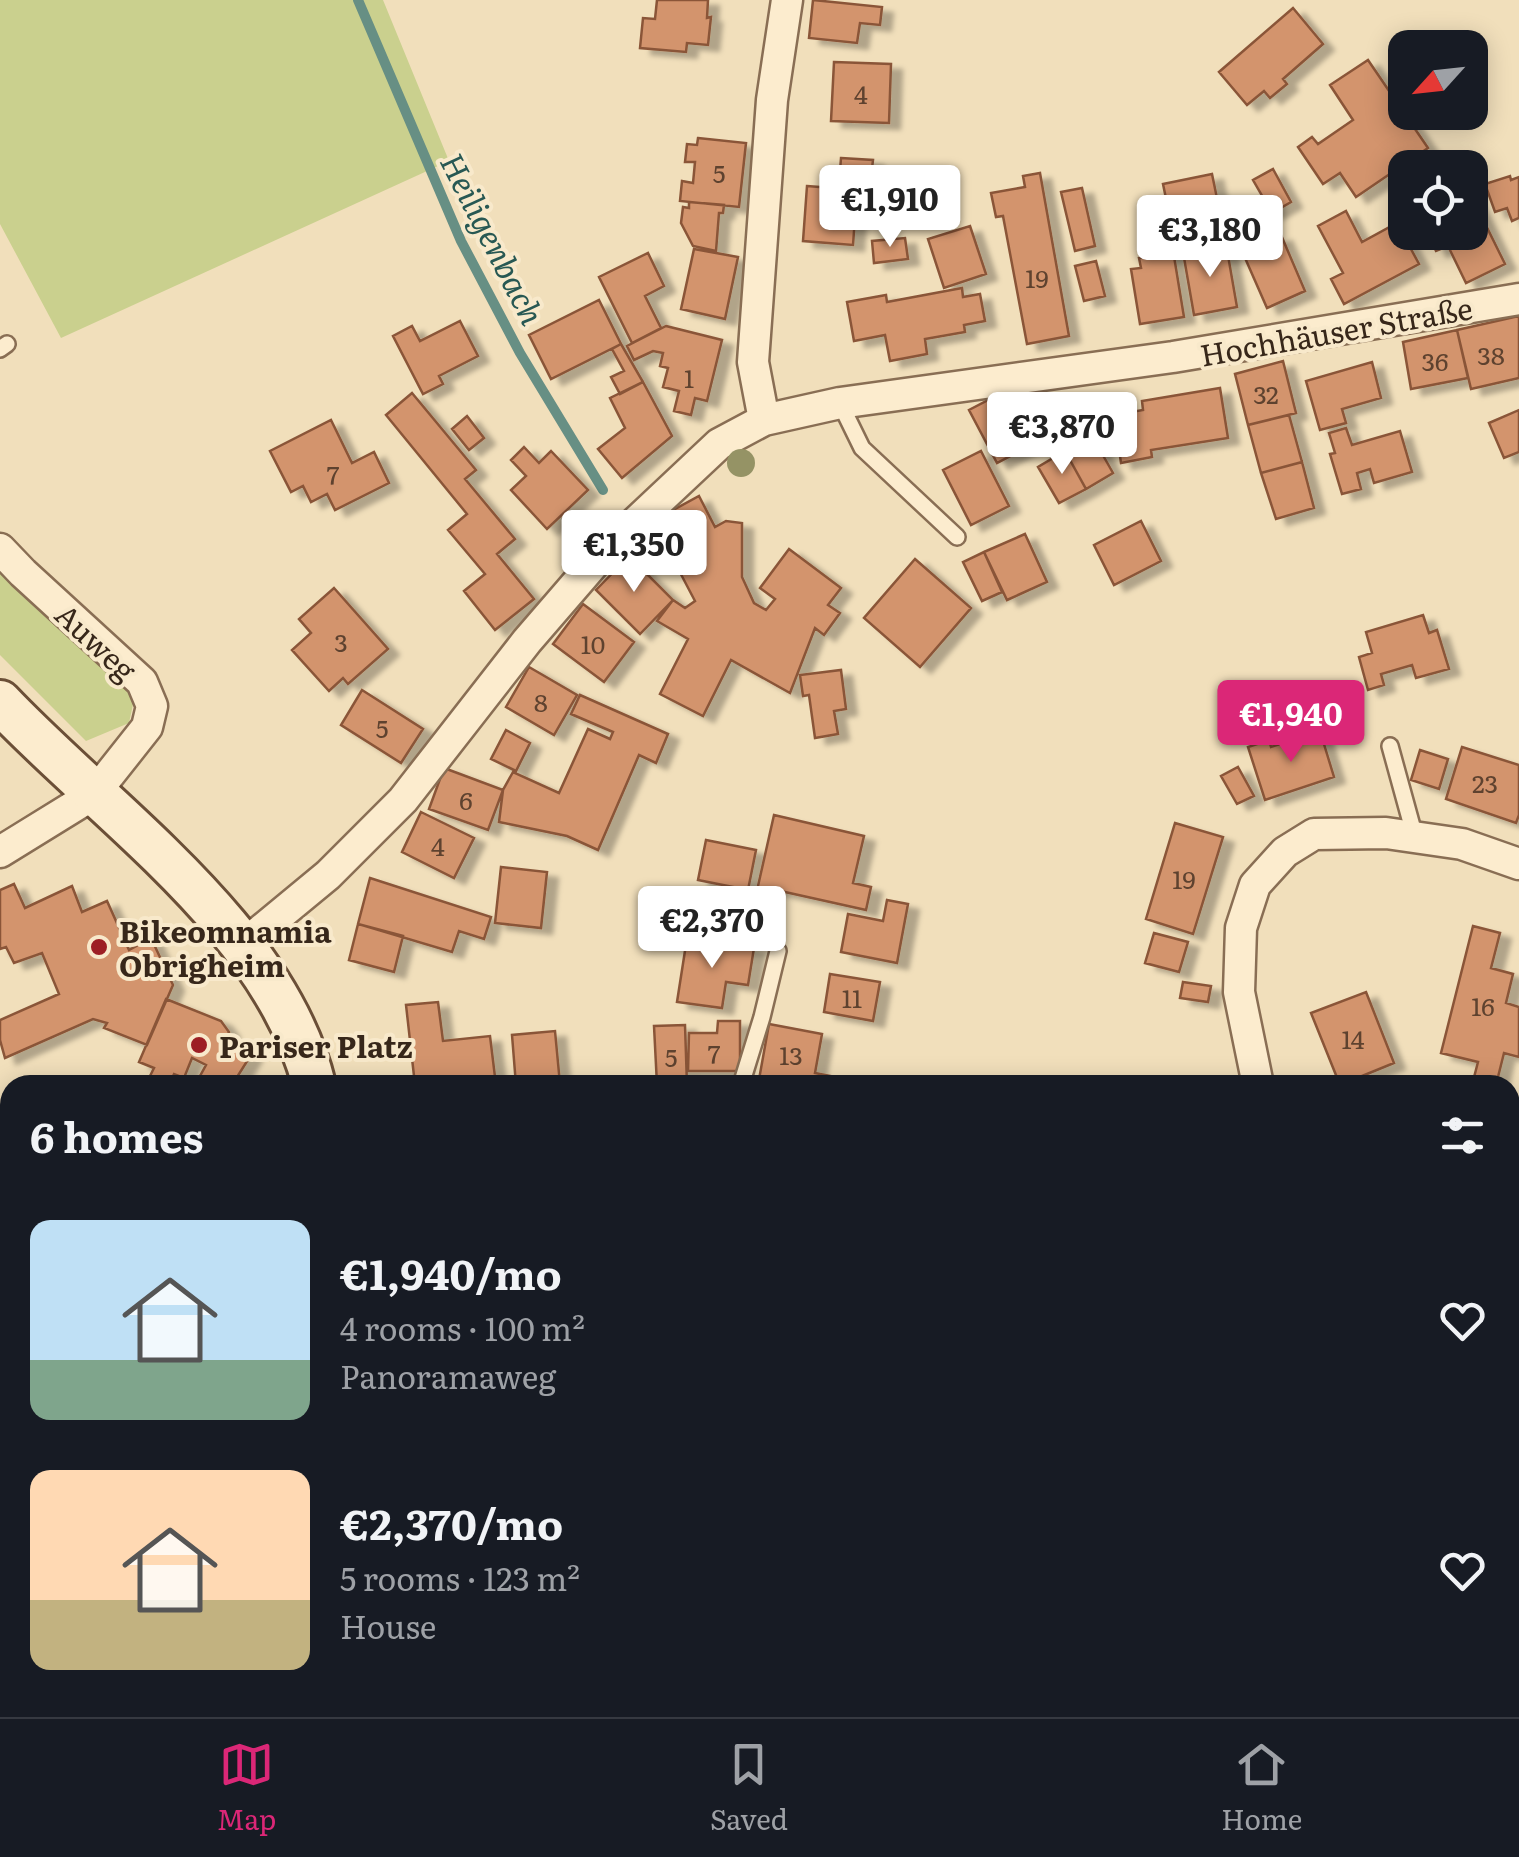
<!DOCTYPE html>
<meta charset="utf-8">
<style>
body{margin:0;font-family:Literata,serif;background:#20242c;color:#f1f3f6;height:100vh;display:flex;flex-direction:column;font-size:38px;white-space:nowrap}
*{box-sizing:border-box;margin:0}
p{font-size:32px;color:#9ea1a6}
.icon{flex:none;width:55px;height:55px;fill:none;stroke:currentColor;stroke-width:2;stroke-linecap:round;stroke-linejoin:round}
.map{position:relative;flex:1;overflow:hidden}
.drawer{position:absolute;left:0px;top:1075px;width:1520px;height:642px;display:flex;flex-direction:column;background:#171b24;border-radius:30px 30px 0 0;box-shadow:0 5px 25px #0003}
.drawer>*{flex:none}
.needle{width:65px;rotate:243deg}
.buttons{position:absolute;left:1388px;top:30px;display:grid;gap:20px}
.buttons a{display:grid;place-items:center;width:100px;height:100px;border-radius:20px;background:#171b24;box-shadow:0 5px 25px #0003;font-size:50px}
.price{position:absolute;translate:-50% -85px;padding:0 22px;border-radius:10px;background:#fff;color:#222;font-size:32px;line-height:65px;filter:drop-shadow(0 2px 5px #0008)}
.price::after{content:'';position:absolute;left:50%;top:60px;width:30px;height:22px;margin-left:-15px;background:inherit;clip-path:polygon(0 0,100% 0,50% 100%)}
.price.selected{background:#db2777;color:#fff}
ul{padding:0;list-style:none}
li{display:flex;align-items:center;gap:30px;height:250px;padding:0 30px}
li span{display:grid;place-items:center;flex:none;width:280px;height:200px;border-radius:20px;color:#555}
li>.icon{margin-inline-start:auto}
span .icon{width:120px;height:120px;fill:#fffc;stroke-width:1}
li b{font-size:42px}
h2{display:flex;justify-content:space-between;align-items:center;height:120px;padding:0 30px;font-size:42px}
.tab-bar{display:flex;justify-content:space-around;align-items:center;height:140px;border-top:2px solid #363941;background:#171b24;font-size:28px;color:#9ea1a6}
.tab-bar a{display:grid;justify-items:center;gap:5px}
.tab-bar .selected{color:#db2777}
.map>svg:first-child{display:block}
.green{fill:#cad08e}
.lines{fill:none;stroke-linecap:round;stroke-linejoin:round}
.stream{stroke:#678f84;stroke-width:10}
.building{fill:#d3946d;stroke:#8a5538;stroke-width:2.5;filter:url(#shadow)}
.service-casing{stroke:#896e54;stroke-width:20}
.minor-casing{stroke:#896e54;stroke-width:35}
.secondary-casing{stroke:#6b4f37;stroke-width:48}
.service{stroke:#fcecce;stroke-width:15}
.minor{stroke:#fcecce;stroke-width:30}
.secondary{stroke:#fcecce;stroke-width:42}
.tree{fill:#959365}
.poi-dot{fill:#9d1f24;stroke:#f8e9cb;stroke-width:4}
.labels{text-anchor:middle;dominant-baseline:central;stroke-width:8;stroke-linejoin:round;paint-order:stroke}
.number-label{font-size:25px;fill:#5e422f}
.street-label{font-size:30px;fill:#37271a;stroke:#f8e9cb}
.poi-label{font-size:30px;font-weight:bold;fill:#37271a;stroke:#f8e9cb;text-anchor:start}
.water-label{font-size:32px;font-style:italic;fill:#285853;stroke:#f8e9cb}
</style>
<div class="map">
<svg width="1519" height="1717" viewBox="0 0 1519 1717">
<defs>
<filter id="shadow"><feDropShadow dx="11" dy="6" stdDeviation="2.5" flood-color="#0004"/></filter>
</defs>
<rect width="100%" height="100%" fill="#f1dfbb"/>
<path class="green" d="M0,0H383L449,161L61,338L0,224Z
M0,572L53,622L120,675L135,695L129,723L86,741L0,655Z"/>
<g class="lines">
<path class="stream" d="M358,0L461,241L520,353L603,490"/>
</g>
<path class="building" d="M657,0H708L707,18L711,17L708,45L687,43L686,52L640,48L643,18L655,19Z
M813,0L882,7L880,25L860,23L857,43L809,38Z
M1293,8L1323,44L1283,79L1287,84L1270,98L1264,91L1247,105L1219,72Z
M1368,60L1428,148L1356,197L1340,173L1323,184L1298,147L1312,137L1318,144L1353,120L1330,85Z
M834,62L891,64L889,123L831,121Z
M698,138L746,143L739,207L680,201L682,181L693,183L695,162H685L687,144L697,145Z
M841,158L873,160L870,187L839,184Z
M1273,169L1291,202L1272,213L1253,180Z
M1040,173L1069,336L1027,344L1003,216L996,217L991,193L1025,187L1023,176Z
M1212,174L1219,208L1170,218L1163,184Z
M1510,176L1511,180L1519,177V218L1512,221L1507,208L1495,212L1485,184Z
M807,186L857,190L853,245L803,241Z
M1082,188L1095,246L1075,251L1061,192Z
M1470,193L1505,264L1466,283L1448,246L1436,251L1427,232H1470Z
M689,202L724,205L723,213H719L716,251L693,246L681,223L683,207L689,208Z
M1346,211L1362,242L1397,223L1419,264L1344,304L1331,279L1343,273L1318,226Z
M1253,216L1265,242L1281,235L1305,291L1267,308L1231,226Z
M970,226L986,274L944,288L928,239Z
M905,238L908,259L874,263L872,241Z
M1171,238L1184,317L1140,324L1131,269L1141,268L1139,258L1157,255L1155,241Z
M1226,244L1237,307L1194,315L1183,252Z
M694,249L738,257L725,319L681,309Z
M648,253L664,286L645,296L661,328L632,343L599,277Z
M1096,261L1105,296L1084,301L1075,266Z
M962,288L963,297L980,294L985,321L964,325L965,332L925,339L927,354L890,361L885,335L854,341L847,302L886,295L887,302Z
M599,300L621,344L551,379L529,335Z
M1519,316V378L1471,389L1457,330Z
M460,321L478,356L439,376L443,384L423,394L393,336L412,326L420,341Z
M666,326L722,340L707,401L695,398L691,415L674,411L679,391L663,387L668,368L660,366L663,353L653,351L634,360L627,346Z
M1457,330L1468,378L1411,389L1403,342Z
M621,344L643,382L620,394L611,377L624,371L612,349Z
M1283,361L1296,413L1248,425L1235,374Z
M1372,362L1381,398L1342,409L1346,423L1320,430L1306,381Z
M643,382L672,436L622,478L598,449L625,428L610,398Z
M1220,388L1228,438L1151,450L1152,457L1121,463L1114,415L1143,410L1142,401Z
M412,393L476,470L465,479L515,539L497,554L534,599L495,630L464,591L485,574L448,530L467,514L386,415Z
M1035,393L1046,415L1039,441L997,463L969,410L996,396L1015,432L1028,425L1017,403Z
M1519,410V452L1504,458L1489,423Z
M1289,415L1302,462L1261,473L1248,425Z
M467,416L484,438L469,450L452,429Z
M331,420L352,463L374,452L389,483L335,510L327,494L311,502L303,486L291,492L270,451Z
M1346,428L1352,445L1400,431L1412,472L1374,483L1370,469L1357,473L1361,489L1342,494L1330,454L1335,453L1329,433Z
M1092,436L1113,473L1086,489L1065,451Z
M524,447L539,463L551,451L588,490L547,529L511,490L526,476L511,460Z
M981,451L1009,506L971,525L943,470Z
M1065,451L1086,489L1059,503L1038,467Z
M1302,462L1314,508L1276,519L1261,473Z
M699,496L715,527L726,521L742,523V577L754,603L766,610L775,599L760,588L789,549L841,588L828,605L840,613L824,635L815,628L790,693L731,660L703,716L660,694L688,639L657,621L673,600L685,608L695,601L653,521Z
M1141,521L1161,561L1114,585L1094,545Z
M1025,534L1047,582L1007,600L984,552Z
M984,552L1002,592L982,601L963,562Z
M629,556L673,600L640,634L596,590Z
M915,559L971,608L920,667L864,618Z
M334,588L388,649L348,684L343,678L329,691L292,650L311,633L299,619Z
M583,604L634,642L604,682L553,644Z
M1423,615L1429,633L1437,630L1449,669L1416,678L1412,665L1381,674L1384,685L1368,690L1359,657L1372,653L1366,632Z
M529,667L577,695L554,735L506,707Z
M841,670L846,709L834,711L838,734L815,738L809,695L803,696L800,675Z
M362,690L423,729L401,763L341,725Z
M580,695L668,734L656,763L639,755L598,850L567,836L499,822L503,790L513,772L559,793L588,729L610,739L613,732L571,714Z
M506,730L530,743L516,771L491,759Z
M1320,731L1334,777L1265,800L1248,747L1269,740L1271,747Z
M1462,747L1519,765V815L1516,823L1446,799Z
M1420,750L1448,759L1439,789L1411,780Z
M1238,767L1254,796L1237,804L1221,776Z
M444,768L503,790L488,830L429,809Z
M421,812L474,838L454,878L402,852Z
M774,815L864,836L853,883L871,887L866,910L758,886Z
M1175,823L1223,837L1193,934L1146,919Z
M706,840L756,850L748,890L698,880Z
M501,867L547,872L541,928L495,923Z
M370,878L491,917L484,939L459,931L452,952L358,924Z
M14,884L25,908L72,886L82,912L107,901L129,950L151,938L173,985L147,1045L104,1028L107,1023L93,1019L5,1058L0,1040V1020L59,994L42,953L14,963L6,947L0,949V890Z
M723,899L744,903L737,923L715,920Z
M887,900L908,904L897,963L841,952L848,914L883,921Z
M358,924L403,936L394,972L349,960Z
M1473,926L1500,933L1491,968L1513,974L1506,1003L1519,1007V1057L1504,1053L1496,1085H1472L1478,1062L1441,1053Z
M1154,933L1188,942L1179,972L1145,963Z
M687,938L754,948L748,985L726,982L722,1008L677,1002Z
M830,974L880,982L873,1021L824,1012Z
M1183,982L1211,986L1208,1002L1180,998Z
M1366,992L1394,1063L1340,1085L1311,1013Z
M166,999L221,1021L229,1032L226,1038L251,1055L232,1085H195L206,1065L192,1058L184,1078L174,1074L169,1085H160L148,1080L154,1068L139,1062Z
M438,1002L443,1041L490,1036L496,1085H415L406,1005Z
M718,1021H740V1071H688L689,1033H717Z
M769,1024L822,1034L815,1073L835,1077L831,1085H758Z
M685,1025L687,1085H657L654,1026Z
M555,1031L560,1084L516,1085L512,1035Z
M1519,1365V1421L1512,1409L1510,1411V1371Z
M10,1495V1535L0,1511V1499Z
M1510,1579L1519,1592L1510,1599Z
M1519,1596V1690L1510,1681V1605Z
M152,1708H215L171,1717H154Z
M215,1708L219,1717H171Z
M303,1708H430L431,1717H305Z
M470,1708H613L614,1717H470Z
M737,1708H784V1717H737Z
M815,1708H848V1717H815Z
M868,1708H908V1717H868Z"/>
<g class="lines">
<defs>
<path id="service" d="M0,349L7,344
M840,403L862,448L957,537
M1390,746L1415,837
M741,1085L762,1017L778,951"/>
<path id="minor" d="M764,420L753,362L772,100L787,0
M0,549L23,573L142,682L152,706L147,727L94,794L0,852
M242,946L328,875L403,800L527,641L603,553L719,444L764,420L840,403L1173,357L1519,299
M1258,1085L1239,992L1241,928L1255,885L1285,852L1314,834L1386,833L1462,844L1519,864
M0,1465L10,1464
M1510,1523L1519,1535
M0,1631L10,1660
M26,1708L29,1717
M714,1717L716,1708"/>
<path id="secondary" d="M0,702C106,814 276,929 314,1085
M273,1708L274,1717"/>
</defs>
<use href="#service" class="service-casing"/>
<use href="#minor" class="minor-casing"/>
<use href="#secondary" class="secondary-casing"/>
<use href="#service" class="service"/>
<use href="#minor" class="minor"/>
<use href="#secondary" class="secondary"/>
</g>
<circle class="tree" cx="741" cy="463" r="14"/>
<g class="poi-dot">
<circle cx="99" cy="947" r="10"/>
<circle cx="199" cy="1045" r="10"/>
</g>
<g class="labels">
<g class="number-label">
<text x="861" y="93">4</text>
<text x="719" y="172">5</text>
<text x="1037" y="277">19</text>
<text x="1491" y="354">38</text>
<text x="1435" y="360">36</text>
<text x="689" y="377">1</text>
<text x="1266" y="393">32</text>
<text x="333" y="473">7</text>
<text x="341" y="641">3</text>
<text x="593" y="643">10</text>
<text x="541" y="701">8</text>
<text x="382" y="727">5</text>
<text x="1485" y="782">23</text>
<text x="466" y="799">6</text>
<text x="438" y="845">4</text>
<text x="1184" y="878">19</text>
<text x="852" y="997">11</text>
<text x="1483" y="1005">16</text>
<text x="1353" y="1038">14</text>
<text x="714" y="1052">7</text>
<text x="791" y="1054">13</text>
<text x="671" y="1056">5</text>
</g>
<g class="street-label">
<text transform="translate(1336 330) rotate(-10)">Hochhäuser Straße</text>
<text transform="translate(97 641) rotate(43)">Auweg</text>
</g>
<g class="poi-label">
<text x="119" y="930">Bikeomnamia<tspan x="119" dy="34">Obrigheim</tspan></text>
<text x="219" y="1045">Pariser Platz</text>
</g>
<g class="water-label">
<text transform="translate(494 238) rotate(63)">Heiligenbach</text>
</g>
</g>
</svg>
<div class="buttons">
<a><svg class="needle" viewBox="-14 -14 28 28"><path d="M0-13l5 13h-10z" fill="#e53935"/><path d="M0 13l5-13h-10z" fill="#9ea1a6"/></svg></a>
<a><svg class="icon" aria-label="locate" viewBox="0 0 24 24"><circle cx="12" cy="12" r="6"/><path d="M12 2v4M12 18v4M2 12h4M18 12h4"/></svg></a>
</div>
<b class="price" style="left:890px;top:250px">€1,910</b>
<b class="price" style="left:1210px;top:280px">€3,180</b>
<b class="price" style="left:1062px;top:477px">€3,870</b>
<b class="price" style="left:634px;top:595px">€1,350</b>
<b class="price selected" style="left:1291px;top:765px">€1,940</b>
<b class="price" style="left:712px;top:971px">€2,370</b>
<section class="drawer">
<h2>6 homes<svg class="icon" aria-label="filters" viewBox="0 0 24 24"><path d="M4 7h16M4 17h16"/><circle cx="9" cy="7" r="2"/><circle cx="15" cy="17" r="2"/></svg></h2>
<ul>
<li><span style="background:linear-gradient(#bfe0f5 70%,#7fa58c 0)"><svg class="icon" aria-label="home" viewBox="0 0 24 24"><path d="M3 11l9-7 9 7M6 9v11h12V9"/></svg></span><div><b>€1,940/mo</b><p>4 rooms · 100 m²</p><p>Panoramaweg</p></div><svg class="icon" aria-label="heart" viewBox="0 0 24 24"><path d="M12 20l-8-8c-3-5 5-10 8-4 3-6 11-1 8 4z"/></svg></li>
<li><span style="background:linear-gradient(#ffd9b3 65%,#c2b280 0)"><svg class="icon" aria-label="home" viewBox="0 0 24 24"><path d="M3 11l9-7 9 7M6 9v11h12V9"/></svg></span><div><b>€2,370/mo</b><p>5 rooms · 123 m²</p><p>House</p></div><svg class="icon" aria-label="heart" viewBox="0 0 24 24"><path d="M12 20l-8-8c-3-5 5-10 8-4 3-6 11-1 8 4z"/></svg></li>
</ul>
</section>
</div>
<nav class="tab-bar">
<a class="selected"><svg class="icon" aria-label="map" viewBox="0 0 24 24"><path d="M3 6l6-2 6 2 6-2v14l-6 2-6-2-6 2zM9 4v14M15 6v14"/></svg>Map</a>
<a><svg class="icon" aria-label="saved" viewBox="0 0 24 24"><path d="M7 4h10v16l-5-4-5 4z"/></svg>Saved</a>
<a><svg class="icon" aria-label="home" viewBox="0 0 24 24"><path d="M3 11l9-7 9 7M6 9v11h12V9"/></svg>Home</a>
</nav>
